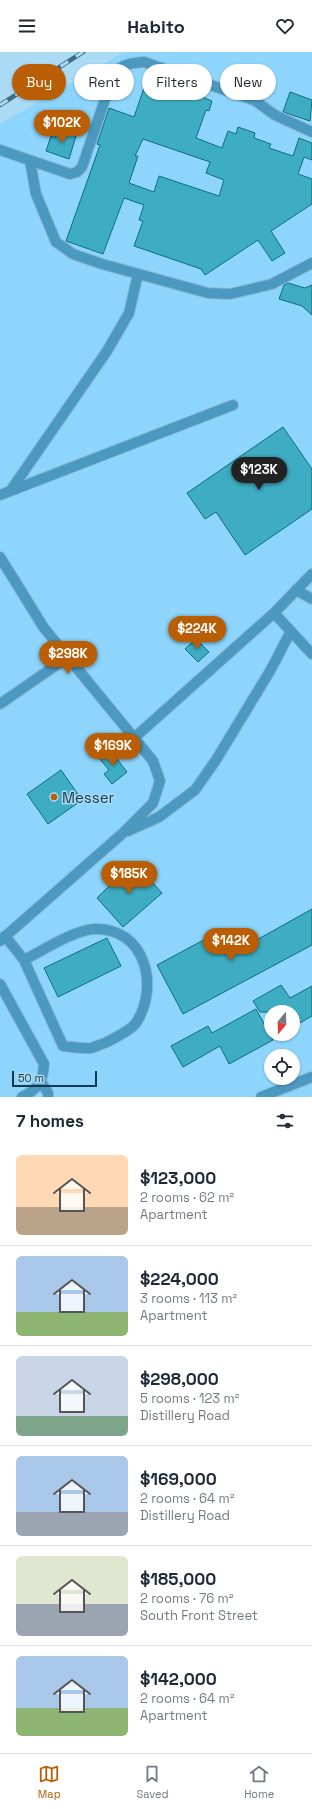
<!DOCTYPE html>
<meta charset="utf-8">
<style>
body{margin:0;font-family:"Space Grotesk",sans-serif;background:#f2f2f3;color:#1f2937;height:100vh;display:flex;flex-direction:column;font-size:15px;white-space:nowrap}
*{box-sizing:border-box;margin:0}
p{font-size:13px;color:#747a83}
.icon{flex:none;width:22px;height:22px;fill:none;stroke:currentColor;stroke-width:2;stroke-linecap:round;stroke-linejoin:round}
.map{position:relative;height:1045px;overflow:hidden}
.details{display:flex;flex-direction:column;background:#fff;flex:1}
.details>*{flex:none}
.hud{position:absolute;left:12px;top:12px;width:288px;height:36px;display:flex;gap:8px}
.needle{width:26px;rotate:199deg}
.tools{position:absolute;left:264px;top:953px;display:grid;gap:8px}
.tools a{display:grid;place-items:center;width:36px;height:36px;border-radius:50%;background:#fff;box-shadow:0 1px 3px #0004;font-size:20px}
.scale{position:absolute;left:12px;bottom:10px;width:85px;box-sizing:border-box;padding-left:4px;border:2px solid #16394b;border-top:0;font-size:11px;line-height:14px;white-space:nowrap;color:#16394b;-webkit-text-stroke:3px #abdaf5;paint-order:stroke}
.price{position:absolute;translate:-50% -34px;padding:0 9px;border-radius:14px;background:#b95e05;color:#fff;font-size:13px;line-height:26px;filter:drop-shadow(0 1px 2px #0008)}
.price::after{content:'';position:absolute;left:50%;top:24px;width:12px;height:9px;margin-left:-6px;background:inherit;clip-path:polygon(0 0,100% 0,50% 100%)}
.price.on{background:#222;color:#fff}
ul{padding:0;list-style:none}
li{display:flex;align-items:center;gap:12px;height:100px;padding:0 16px}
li+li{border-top:1px solid #e0e1e3}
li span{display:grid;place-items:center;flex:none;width:112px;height:80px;border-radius:6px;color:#555}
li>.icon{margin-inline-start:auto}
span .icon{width:48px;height:48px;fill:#fffc;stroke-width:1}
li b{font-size:17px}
h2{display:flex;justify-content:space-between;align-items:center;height:48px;padding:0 16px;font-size:17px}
.tag{padding:0 14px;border-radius:18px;background:#fff;box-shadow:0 1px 3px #0004;font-size:14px;line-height:36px}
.tag.on{background:#b95e05;color:#fff}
header{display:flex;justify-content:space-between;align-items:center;height:52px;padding:0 16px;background:#fff;font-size:18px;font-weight:700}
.tabs{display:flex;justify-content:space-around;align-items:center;height:56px;border-top:1px solid #e0e1e3;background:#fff;font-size:11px;color:#747a83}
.tabs a{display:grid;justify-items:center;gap:2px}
.tabs .on{color:#b95e05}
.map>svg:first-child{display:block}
.built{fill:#8dd5fc;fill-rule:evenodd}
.building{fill:#3eadc3;stroke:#0f6d7d;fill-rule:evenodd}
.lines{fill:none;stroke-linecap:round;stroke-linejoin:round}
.minor-casing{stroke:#8ab7d0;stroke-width:12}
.minor{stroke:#4b99c1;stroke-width:10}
.rail-casing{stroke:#446b80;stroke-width:4.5}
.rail{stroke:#abdaf5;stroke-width:3;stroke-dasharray:9;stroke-linecap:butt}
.poi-dot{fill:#b95e05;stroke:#abdaf5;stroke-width:1.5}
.labels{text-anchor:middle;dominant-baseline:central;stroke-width:3;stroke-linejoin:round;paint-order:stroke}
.poi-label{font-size:15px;fill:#16394b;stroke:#abdaf5;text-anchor:start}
</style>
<header><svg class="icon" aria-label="menu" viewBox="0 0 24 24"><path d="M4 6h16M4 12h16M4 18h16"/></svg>Habito<svg class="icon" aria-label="heart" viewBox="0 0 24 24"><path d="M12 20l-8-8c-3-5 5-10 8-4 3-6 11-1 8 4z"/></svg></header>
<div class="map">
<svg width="312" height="1045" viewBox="0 0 312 1045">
<rect width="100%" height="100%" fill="#abdaf5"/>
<path class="built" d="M124,0H312V1043L307,1045H0V72ZM271,960H293V982H271ZM271,1004H293V1026H271Z"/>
<path class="building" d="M146,30L182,37L212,49L209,59L206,58L196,86L222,96L228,79L236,82L238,75L255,81L254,86L271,92L269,96L293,104L299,86L312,91V108L304,105L298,122L312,127V152L271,179L285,201L272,209L258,188L205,223L201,217L134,194L143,169L139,168L144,153L124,146L103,202L66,189L100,93L97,92L109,56L134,65ZM143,87L210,110L206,121L224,128L219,144L159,124L154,140L129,131L138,104H135Z
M290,40L312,48L310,69L283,60Z
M58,77L76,84L69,107L46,99L51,84L55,86Z
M288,231L305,236L312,233V263L302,254L279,247L284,233Z
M283,375L312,417V457L245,503L216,460L205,467L187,441Z
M196,587L209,600L198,610L185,597Z
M110,698L127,720L112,732L104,722L109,718L99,706Z
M61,718L82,748L48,772L27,742Z
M136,812L162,841L123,875L97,846L119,824L120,826Z
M312,857V893L183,962L157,913L224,877L237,899Z
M107,886L121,914L58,945L44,916Z
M281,933L290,946L312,934V964L298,972L293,964V960H260L253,949Z
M256,957L273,988L229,1012L220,994L183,1015L171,994L208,974L212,981Z"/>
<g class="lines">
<defs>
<path id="minor" d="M0,98L70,122L77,120L82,115L114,21C123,12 131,11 144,10L254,48L275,63L312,80
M30,109L36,142L56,190L73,202L102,212L208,241L230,242L272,232L312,211
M11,438L107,299L129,261L138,222
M0,443L233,353
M0,505L44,576L153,709L160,729L153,751L123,781L0,889
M296,538L312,547
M274,561L312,602
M0,652L68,605
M134,686L274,561L312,522
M128,779L159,765L195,738L216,708L270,619L291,579
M5,884L24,908C42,899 74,878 94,877C145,875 160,934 136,971C131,978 113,987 105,991C101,992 95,995 91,996C82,997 72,995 63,994L24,908
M0,932L44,1012C43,1030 38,1037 22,1045
M41,1030L48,1041V1045
M261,1045L312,1025"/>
</defs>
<use href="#minor" class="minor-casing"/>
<use href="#minor" class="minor"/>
<defs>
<path id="rail" d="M0,53L83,0"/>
</defs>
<use href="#rail" class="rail-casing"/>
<use href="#rail" class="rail"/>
</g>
<circle class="poi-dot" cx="54" cy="745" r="4"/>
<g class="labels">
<g class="poi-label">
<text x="62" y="745">Messer</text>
</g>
</g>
</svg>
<div class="tools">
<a><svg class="needle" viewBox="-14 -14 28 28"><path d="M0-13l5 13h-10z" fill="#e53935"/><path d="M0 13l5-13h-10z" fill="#747a83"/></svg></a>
<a><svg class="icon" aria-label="locate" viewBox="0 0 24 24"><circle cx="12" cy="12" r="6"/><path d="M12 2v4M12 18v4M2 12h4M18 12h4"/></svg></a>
</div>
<div class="scale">50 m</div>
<b class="price" style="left:62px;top:92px">$102K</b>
<b class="price on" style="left:259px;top:439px">$123K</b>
<b class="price" style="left:197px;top:598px">$224K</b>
<b class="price" style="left:68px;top:623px">$298K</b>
<b class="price" style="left:113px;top:715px">$169K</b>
<b class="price" style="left:129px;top:843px">$185K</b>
<b class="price" style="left:231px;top:910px">$142K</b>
<div class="hud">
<a class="tag on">Buy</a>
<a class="tag">Rent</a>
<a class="tag">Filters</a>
<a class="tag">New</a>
</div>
</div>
<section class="details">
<h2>7 homes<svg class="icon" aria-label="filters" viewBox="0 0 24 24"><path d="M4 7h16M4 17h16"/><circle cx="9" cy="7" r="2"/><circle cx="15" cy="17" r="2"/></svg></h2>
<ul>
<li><span style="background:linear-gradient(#ffd9b3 65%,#b9a48a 0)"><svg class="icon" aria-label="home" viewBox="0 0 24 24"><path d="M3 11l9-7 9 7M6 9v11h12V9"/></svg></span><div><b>$123,000</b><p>2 rooms · 62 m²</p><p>Apartment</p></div></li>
<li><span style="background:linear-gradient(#a9c7e8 70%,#8fb573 0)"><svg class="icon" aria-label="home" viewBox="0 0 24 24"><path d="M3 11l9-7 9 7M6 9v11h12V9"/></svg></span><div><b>$224,000</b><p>3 rooms · 113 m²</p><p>Apartment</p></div></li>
<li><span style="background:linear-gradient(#c9d6e8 75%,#7fa58c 0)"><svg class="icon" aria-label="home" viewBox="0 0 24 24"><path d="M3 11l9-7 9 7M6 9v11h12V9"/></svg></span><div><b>$298,000</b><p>5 rooms · 123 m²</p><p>Distillery Road</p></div></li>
<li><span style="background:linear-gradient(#a9c7e8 70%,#9aa5b1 0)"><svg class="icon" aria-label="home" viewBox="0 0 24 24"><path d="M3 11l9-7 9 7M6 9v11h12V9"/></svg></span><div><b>$169,000</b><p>2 rooms · 64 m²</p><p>Distillery Road</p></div></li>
<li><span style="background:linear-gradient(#dfe7d0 60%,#9aa5b1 0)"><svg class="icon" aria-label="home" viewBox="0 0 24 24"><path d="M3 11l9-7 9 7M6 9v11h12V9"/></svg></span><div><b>$185,000</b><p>2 rooms · 76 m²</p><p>South Front Street</p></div></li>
<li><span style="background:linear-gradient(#a9c7e8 65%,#8fb573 0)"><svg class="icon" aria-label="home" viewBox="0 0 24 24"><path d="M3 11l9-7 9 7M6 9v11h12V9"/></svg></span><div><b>$142,000</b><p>2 rooms · 64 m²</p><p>Apartment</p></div></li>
</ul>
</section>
<nav class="tabs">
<a class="on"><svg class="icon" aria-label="map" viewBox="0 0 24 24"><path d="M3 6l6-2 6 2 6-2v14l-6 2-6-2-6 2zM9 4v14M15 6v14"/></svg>Map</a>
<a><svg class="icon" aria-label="saved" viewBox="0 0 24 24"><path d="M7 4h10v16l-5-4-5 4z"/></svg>Saved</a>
<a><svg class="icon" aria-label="home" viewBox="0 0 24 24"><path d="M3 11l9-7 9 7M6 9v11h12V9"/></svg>Home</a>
</nav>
